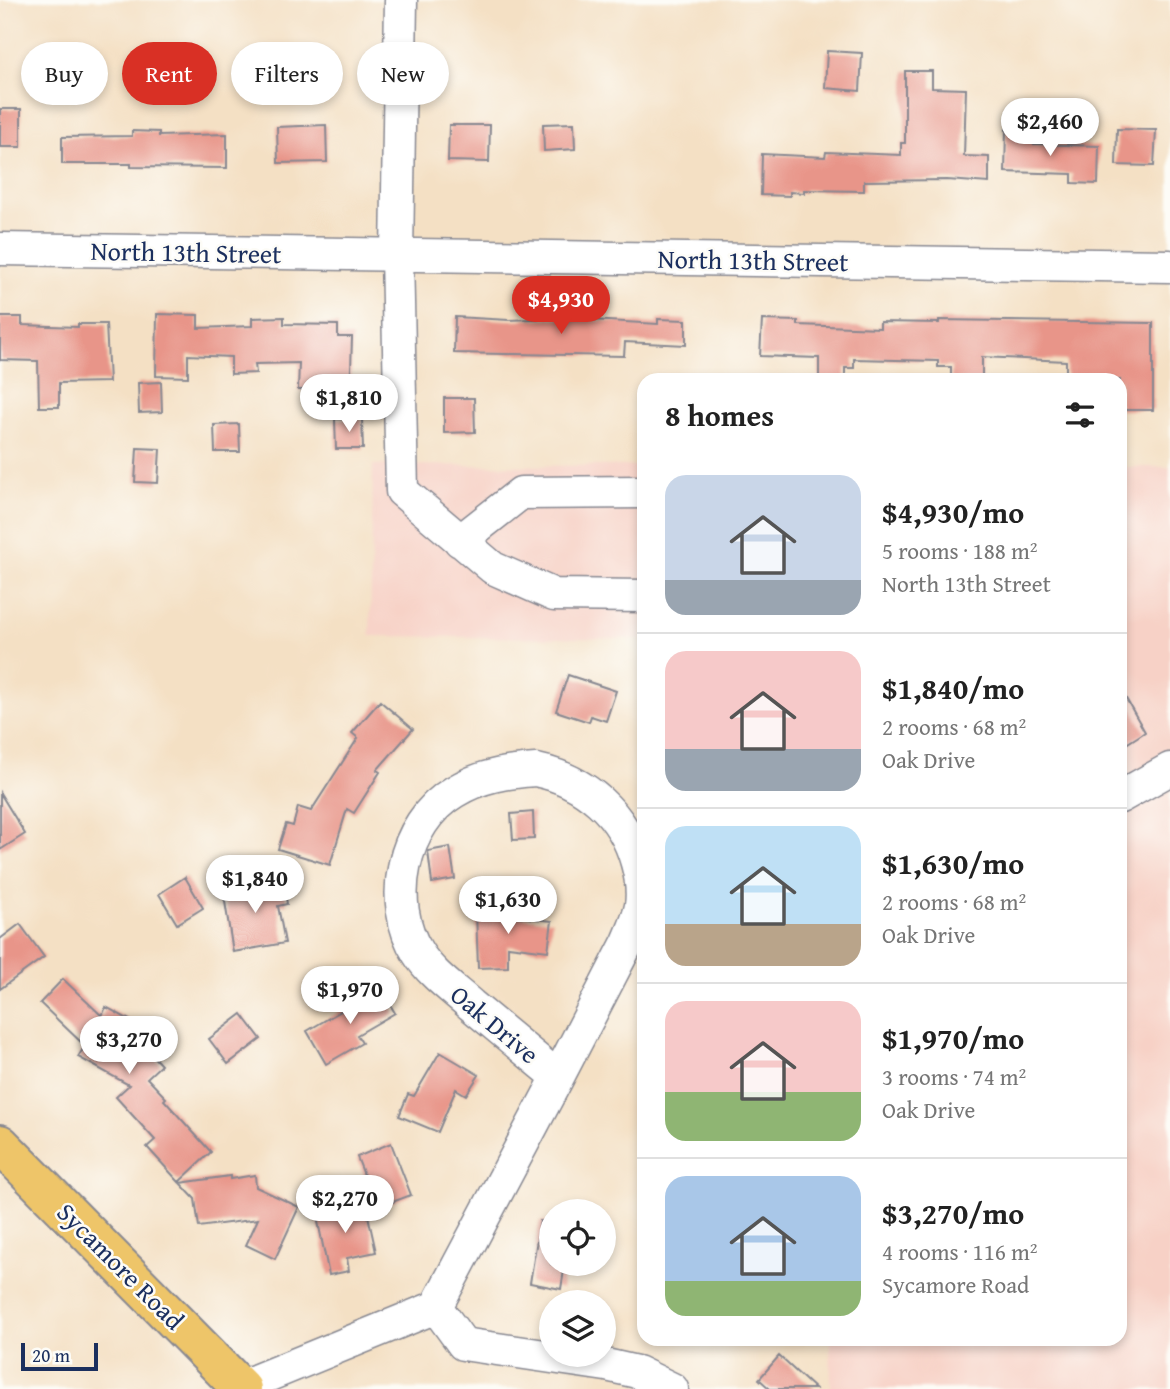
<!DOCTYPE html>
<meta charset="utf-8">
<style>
body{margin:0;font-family:"Gentium Book Plus",serif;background:#f6f6f6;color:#222;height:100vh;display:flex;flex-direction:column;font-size:26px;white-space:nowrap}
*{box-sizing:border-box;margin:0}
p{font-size:23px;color:#767676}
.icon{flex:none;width:38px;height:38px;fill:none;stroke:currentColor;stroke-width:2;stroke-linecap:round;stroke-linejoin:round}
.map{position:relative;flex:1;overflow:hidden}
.side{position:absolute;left:637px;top:373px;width:490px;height:973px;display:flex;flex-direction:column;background:#fff;border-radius:21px;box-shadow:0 4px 10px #0003}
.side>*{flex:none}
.hud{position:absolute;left:21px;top:42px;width:511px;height:63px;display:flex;gap:14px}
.buttons{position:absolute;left:539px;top:1199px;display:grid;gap:14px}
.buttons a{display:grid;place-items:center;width:77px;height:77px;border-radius:50%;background:#fff;box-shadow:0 4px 10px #0003;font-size:35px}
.scale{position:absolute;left:21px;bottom:18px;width:77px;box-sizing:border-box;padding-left:7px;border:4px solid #1b2f5e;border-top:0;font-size:19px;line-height:24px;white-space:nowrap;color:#1b2f5e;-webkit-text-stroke:5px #fdfcf7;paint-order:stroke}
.price{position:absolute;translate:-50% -60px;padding:0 16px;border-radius:24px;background:#fff;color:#222;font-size:23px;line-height:46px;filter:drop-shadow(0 2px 4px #0008)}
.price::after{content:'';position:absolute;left:50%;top:42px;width:21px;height:16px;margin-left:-10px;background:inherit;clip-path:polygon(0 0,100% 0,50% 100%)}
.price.on{background:#d93025;color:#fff}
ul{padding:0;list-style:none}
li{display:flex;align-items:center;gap:21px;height:175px;padding:0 28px}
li+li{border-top:2px solid #e0e0e0}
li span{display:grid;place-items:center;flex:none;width:196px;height:140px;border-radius:21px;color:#555}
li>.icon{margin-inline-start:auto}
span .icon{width:84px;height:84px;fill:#fffc;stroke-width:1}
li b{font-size:30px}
h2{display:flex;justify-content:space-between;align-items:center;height:84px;padding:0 28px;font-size:30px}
.tag{padding:0 24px;border-radius:32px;background:#fff;box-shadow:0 4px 10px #0003;font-size:24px;line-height:63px}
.tag.on{background:#d93025;color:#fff}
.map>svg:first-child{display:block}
.built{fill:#f7d1c6}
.building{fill:#e89589}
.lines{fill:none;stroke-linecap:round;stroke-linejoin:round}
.minor-casing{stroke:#888891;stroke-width:35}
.major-casing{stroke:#888891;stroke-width:42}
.minor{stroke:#fff;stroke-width:32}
.major{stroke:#eec569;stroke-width:38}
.labels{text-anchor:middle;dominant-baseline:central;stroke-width:5;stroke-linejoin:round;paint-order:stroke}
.street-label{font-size:26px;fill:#1b2f5e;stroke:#fdfcf7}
</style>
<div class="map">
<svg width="1170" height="1389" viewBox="0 0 1170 1389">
<rect width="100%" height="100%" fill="#fdfcf7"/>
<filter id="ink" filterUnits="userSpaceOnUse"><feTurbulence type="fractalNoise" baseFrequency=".0143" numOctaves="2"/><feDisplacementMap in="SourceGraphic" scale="14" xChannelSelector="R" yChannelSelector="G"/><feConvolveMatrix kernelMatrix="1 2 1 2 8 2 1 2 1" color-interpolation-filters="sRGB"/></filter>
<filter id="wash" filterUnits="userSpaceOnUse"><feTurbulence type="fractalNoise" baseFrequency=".00686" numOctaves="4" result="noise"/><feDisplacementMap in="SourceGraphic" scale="28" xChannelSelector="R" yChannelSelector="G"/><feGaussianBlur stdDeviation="1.57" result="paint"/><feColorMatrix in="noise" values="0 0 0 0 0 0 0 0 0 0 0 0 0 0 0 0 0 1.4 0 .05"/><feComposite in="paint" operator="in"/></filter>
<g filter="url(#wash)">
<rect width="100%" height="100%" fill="#f4e0c4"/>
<path class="built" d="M373,465L644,466V639L370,636Z
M1120,467H1170V1389H831L830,1339H1120Z"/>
<g id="blocks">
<path class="building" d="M827,51L862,53L860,91L825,88Z
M905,71H932V88L966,89L964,156L989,157V183L947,180L864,181V191L804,190V193L790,192V196L761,195L762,154L825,157L826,152L901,155V143H905Z
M0,109H21V147H0Z
M574,123L575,149L544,151L543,124Z
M326,125L327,162L278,163L277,127Z
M449,125H490L489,162L448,161Z
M1006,129L1035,130L1034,144L1099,146L1098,184L1072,183V174L1005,172Z
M1117,129L1156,130L1154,166L1116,165Z
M132,131L159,132V136L227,134V168L131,167V164H62V137L132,136Z
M157,314L198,315V328L252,326V318L284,317V324L338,325V337H352L350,402H320V390H298L299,363L255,364L256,373L231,374V357L188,355V377L156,376Z
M0,317H22V325L78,327V324H106L109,382L59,383V407H39L38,361L0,360Z
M455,317L509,320L557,318L658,324V319L686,320V345L625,342L624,356L454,353Z
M762,320L798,321V325L880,328V322L939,323V320L1153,323V410H1120V380H1066V361L982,357V380H951V367H938V361L854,359V368H845V380H819V358L760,356Z
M161,382L162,412L139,413L138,383Z
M444,398H474L475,432L444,433Z
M335,419H362L363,449H336Z
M239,424L240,452H215L214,425Z
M137,448L160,449L158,483L135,482Z
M568,675L616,691L606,721L591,716L589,722L556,711Z
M1120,688L1145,732L1120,748Z
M380,701L413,729L377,770L380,772L354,813L347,809L330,865L278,849L286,824L293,826L298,807L311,811L358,738L352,733Z
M0,793L25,834L0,850Z
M533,812L534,839L513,840L511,814Z
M450,847L455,879L432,883L428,851Z
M185,877L203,908L177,924L159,894Z
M283,879L287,904L278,906L285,943L233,952L223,889Z
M507,910V915L552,921L548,951L508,946V967L478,968L476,911Z
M20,924L44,957L0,989V939Z
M63,979L102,1016L106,1007L133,1022L129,1030L161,1065L147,1078L166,1098L164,1100L211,1152L179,1182L147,1147L155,1140L116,1097L129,1085L78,1057L85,1046L40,1003Z
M380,988L395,1013L357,1035L362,1043L326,1064L307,1031Z
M242,1014L261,1039L228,1064L209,1039Z
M440,1052L479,1075L466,1095L456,1089L438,1132L399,1116L408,1094L414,1096Z
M391,1143L411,1195L377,1208L357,1157Z
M255,1175L256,1187L299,1207L275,1259L246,1245L258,1219L199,1227L195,1199L180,1183L230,1176V1179Z
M365,1202L376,1252L347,1258L349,1271L329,1275L316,1212Z
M540,1221L551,1222V1264H565L561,1289L530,1283Z
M779,1356L815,1389H770L759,1379Z"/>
</g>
</g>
<g filter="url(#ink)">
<use href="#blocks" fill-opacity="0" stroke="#888891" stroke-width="2"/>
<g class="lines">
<defs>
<path id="minor" d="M401,0L397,255L402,491L493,568L554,595L644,596
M0,249L1170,266
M460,541L521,493L644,492
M536,770C585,780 624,814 637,863C641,877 643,892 641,906C639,918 633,930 628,942L558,1077C529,1053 500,1029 471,1005C453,989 431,974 418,953C386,903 402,823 454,792C480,776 506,772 536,770Z
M1120,797L1170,769
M436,1307L463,1344L606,1365L637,1372L672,1389
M436,1307L558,1077
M235,1389L436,1307"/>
<path id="major" d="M0,1144L242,1389"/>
</defs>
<use href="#minor" class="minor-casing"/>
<use href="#major" class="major-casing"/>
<use href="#minor" class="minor"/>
<use href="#major" class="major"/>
</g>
</g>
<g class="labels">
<g class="street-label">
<text transform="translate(186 252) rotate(1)">North 13th Street</text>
<text transform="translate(753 260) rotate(1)">North 13th Street</text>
<text transform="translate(495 1024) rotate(40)">Oak Drive</text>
<text transform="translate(121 1266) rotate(45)">Sycamore Road</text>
</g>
</g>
</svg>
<div class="buttons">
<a><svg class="icon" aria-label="locate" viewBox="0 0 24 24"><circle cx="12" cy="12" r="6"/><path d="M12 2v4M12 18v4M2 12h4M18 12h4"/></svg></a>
<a><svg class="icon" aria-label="layers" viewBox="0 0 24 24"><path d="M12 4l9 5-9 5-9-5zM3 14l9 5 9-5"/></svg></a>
</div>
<div class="scale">20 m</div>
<b class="price" style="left:1050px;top:158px">$2,460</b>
<b class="price on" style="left:561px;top:336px">$4,930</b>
<b class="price" style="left:349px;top:434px">$1,810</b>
<b class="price" style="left:255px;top:915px">$1,840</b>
<b class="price" style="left:508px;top:936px">$1,630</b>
<b class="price" style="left:350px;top:1026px">$1,970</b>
<b class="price" style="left:129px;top:1076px">$3,270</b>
<b class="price" style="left:345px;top:1235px">$2,270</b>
<div class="hud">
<a class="tag">Buy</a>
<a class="tag on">Rent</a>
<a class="tag">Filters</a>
<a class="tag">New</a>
</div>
<section class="side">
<h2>8 homes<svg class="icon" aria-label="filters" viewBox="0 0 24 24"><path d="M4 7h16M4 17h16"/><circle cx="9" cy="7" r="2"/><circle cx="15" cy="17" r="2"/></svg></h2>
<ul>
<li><span style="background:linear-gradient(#c9d6e8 75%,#9aa5b1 0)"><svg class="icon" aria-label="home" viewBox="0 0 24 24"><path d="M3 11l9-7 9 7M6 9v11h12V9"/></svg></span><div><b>$4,930/mo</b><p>5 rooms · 188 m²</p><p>North 13th Street</p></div></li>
<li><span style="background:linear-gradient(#f6c9c9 70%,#9aa5b1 0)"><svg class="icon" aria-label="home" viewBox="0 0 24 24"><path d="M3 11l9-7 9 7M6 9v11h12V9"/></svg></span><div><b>$1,840/mo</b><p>2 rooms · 68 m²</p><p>Oak Drive</p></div></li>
<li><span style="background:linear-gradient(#bfe0f5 70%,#b9a48a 0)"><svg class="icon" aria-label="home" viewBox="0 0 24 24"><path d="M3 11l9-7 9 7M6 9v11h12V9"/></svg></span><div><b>$1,630/mo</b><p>2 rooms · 68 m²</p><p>Oak Drive</p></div></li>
<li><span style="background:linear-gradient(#f6c9c9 65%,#8fb573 0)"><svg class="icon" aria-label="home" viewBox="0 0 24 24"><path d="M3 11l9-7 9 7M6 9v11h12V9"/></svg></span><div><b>$1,970/mo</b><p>3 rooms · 74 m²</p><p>Oak Drive</p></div></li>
<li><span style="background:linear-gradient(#a9c7e8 75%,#8fb573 0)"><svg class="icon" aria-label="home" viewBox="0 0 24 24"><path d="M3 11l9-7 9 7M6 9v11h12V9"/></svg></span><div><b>$3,270/mo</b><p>4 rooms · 116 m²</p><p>Sycamore Road</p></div></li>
</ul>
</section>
</div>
